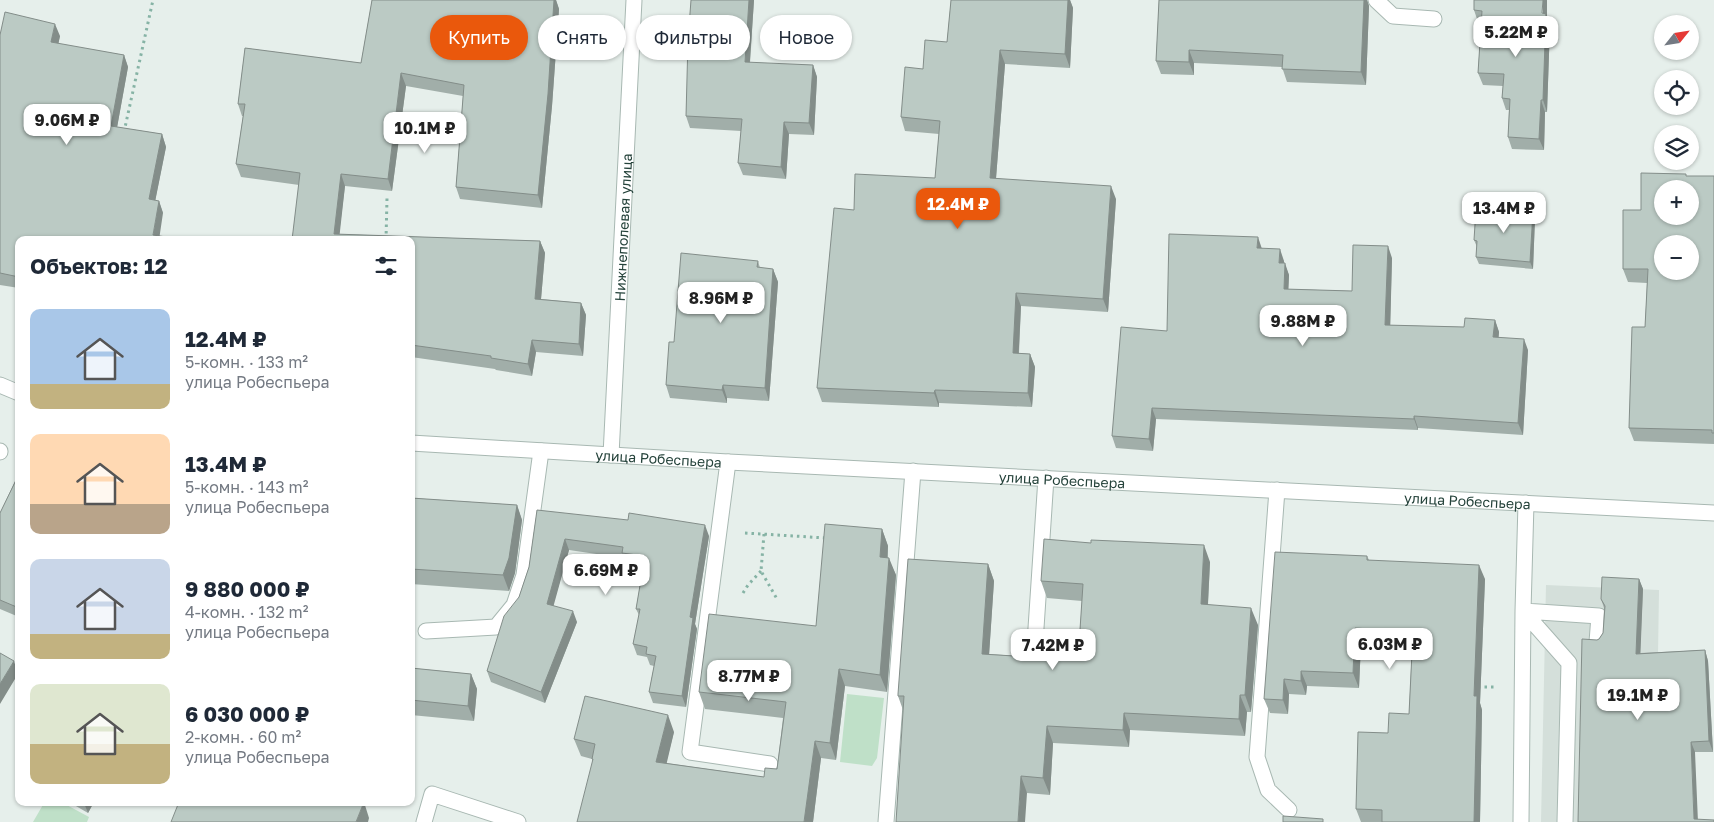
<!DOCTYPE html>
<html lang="ru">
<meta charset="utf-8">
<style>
body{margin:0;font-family:"Golos Text",sans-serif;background:#f2f2f3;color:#1f2937;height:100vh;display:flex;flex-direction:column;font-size:19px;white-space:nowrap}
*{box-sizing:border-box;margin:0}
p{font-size:16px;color:#747a83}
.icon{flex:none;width:28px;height:28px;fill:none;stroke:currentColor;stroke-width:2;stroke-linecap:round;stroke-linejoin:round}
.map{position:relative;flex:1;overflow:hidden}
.drawer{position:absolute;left:15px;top:236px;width:400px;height:570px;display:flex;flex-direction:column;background:#fff;border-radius:10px;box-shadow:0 1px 4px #0004}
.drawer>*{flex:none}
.top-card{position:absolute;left:430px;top:15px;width:475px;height:45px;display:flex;gap:10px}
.needle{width:32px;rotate:60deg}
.fabs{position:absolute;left:1654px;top:15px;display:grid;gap:10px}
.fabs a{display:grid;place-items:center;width:45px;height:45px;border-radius:50%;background:#fff;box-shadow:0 1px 4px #0004;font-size:25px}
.price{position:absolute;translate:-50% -42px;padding:0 11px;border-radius:10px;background:#fff;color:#222;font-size:16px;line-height:32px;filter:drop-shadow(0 1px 2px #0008)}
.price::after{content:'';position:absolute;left:50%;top:30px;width:15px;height:11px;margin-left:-8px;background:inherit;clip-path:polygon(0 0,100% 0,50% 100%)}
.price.current{background:#ea580c;color:#fff}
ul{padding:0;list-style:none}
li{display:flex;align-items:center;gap:15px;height:125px;padding:0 15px}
li span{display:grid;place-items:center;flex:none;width:140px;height:100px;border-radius:10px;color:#555}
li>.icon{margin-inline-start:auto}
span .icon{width:60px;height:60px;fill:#fffc;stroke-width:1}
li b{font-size:21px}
h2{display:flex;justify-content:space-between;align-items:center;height:60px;padding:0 15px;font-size:21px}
.pill{padding:0 18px;border-radius:22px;background:#fff;box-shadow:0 1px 4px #0004;font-size:18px;line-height:45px}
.pill.current{background:#ea580c;color:#fff}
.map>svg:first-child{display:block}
.built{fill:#d4dfda}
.green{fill:#bfe0c8}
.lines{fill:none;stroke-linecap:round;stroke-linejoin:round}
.lane-casing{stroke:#a8b8b2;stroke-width:17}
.street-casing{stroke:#a8b8b2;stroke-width:17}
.path{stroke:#86b3a5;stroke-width:3;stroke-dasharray:2.5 4;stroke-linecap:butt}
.lane{stroke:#fff;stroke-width:15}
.street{stroke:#fff;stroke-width:15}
.wall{fill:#a1aea9}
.shaded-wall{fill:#838d89}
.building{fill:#bbcac4;stroke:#838d89;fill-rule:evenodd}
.labels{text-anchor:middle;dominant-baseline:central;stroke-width:4;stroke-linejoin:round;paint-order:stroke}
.street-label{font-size:14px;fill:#24423a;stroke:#f7fbf9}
</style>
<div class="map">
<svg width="1714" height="822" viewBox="0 0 1714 822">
<rect width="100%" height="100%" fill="#e6efeb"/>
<path class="built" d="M1546,585L1659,590L1658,655L1628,822H1541Z"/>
<path class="green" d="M847,694L884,698L877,758L872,766L840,762Z
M44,803H63L89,817L87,822H33Z"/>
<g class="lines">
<defs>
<path id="lane" d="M1376,0L1393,16L1434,19
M728,462L690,752L770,764
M1277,490L1257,757L1268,790L1289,810
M1523,611L1569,663L1565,822
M1523,611L1599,616L1597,642
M426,631L496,627L514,605L524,575L541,451
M1034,658L1046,478
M424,822L432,794L518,822
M886,822L913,471
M1521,822L1523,611L1526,503"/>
<g id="street">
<path d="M0,385L19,393"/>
<path id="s1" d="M411,443L728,462L1714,513"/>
<path d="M0,452V451"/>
<path id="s2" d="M611,455L634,0"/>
</g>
</defs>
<use href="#lane" class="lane-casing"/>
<use href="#street" class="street-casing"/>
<path class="path" d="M124,132L153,0
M386,240L387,198
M745,533L826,538
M764,534L761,571L777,599
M743,593L748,585L761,571
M1478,687H1494"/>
<use href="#lane" class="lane"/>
<use href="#street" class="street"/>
</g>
<path class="wall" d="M372,0H556L559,9L552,106L542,208L460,199L456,187L463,96L406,86L392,191L345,186L339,234L540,241L545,253L541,299L581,303L586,315L583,356L536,352L532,376L496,370L495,369L411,357V240H292L299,185L241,177L236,164L243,116H242L238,104L245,48L361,63Z
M691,0H754L750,63L813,65L817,77L814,135L789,134L786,179L743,175L738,163L741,131L690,128L686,116Z
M951,0H1070L1073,8L1070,68L1005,64L996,178L1116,199L1108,312L1021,306L1019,353L1030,354L1035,367L1032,407L939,403V407L822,402L817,388L854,210L935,178L939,134L905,131L901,117L923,69L947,42Z
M1159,0H1367L1369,6L1366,85L1287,82L1282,67L1194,63V75L1161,74L1156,61Z
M1474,10L1547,16L1550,25L1547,112H1545L1544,150L1512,149L1508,137L1509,110H1506L1502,98L1503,86L1483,85L1478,73L1481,22H1478Z
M0,35L60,36L58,44L124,55L128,67L117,127L162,134L166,147L155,201H159L163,213L19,240V288L0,285Z
M1687,176H1714V444L1634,441L1629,428L1645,327L1647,283L1628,282L1623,269L1641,210Z
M1535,218L1533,269L1479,264L1476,257L1477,247L1474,240Z
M1262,248L1284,261V263L1289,275L1288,289L1352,291L1392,258L1390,325L1464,327L1495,320L1499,332L1498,337L1528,350L1523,435L1418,428V430L1156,419L1153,451L1116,448L1112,436L1167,331Z
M758,261L760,268L773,269L778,282L769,401L727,398V403L670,398L666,385L674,342Z
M19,467V617L0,609V513L18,475L17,471Z
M411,498L517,505L522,520L515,573L509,591L411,584Z
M537,510L709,536L695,624L697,629L686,707L653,703L649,692L654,666L650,665L647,657L637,655L633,644L639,615L636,609L643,567L626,564L624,558L569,550L553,605L577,622L545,703L491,682L487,671L519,597L529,567Z
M882,529L888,546V558L896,575L887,692L845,686L836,760L821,758L813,822L592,761V759L581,756L574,739L674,732L666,763L764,777L777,769L783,718L705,709L699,692L816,626Z
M1367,556L1369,560L1485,579L1480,703L1482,710L1480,822H1361L1356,809L1388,733L1409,714L1412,646L1361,643L1359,688L1307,686L1306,695L1289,694L1288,714L1270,713L1264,699Z
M1210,562L1208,605L1258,625L1251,712H1247L1245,736L1130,730L1129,747L1053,743L1050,795L1027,793L903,710L898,696L988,564L994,581L989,654L1078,660L1082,601L1047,598L1041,581Z
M1639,579L1643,589L1640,653L1705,650L1708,661L1713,752H1695L1578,822L1597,640L1599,639L1603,633L1604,608L1601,599Z
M411,668L471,674L477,689L474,721L411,715Z
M69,802H94L88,813Z"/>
<path class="shaded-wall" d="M554,0H556L559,9L552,106L542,208L538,195Z
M749,0H754L749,74L745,62Z
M1068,0H1070L1073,8L1070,68L1065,54Z
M1364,0H1367L1369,6L1366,85L1361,72Z
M1543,0H1547V16L1550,25L1547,112L1543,100Z
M55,24L60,36L56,55L51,42Z
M1000,50L1005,64L995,191L990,178Z
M1189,50L1194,63V75L1189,62Z
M124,55L128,67L115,139L111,126Z
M813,65L817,77L814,135L809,123Z
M401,73L406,86L392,191L388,179Z
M1541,100L1545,112L1544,150L1539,139Z
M784,122L789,134L786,179L781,167Z
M162,134L166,147L153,212L149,199Z
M341,174L345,186L339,240L334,234Z
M1111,186L1116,199L1108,312L1103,299Z
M159,201L163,213L159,240L153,235Z
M1533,211L1535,218L1533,269L1530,262Z
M1258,237L1262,249L1257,248Z
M540,241L545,253L540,311L535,299Z
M1388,246L1392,258L1390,336L1385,325Z
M1280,249L1284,261L1283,275L1279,263Z
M1285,263L1289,275L1288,301L1284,289Z
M773,269L778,282L769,401L765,388Z
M1016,293L1021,306L1018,366L1013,353Z
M581,303L586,315L583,356L579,344Z
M1495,320L1499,332L1498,348L1493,337Z
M1524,339L1528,350L1523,435L1518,423Z
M532,340L536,352L532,376L528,364Z
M1030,354L1035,367L1032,407L1028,393Z
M723,385L727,398V403L722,390Z
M935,390L939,403V407L934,393Z
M1152,408L1156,419L1153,451L1149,439Z
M1414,416L1418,428V430L1414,419Z
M517,505L522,520L515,573L509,591L503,575Z
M705,525L709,536L695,624L697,629L686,707L682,696L690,617Z
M882,529L888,546L886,574L880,557Z
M565,539L569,550L551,615L547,604Z
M1204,545L1210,562L1207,621L1201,604Z
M889,558L896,575L887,692L880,675Z
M988,564L994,581L988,671L982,654Z
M1479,565L1485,579L1480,703L1482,710L1480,822H1474V696Z
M1639,579L1643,589L1640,664L1636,654Z
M1251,608L1258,625L1251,712L1245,695Z
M573,611L577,622L545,703L541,692Z
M1355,628L1361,643L1359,688L1353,673Z
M1705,650L1708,661L1713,752L1709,741Z
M14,661L18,674L0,704V684Z
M839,669L845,686L836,760L830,743Z
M1301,671L1307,686L1306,695L1301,681Z
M471,674L477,689L474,721L468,706Z
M1284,679L1289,694L1288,714L1283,700Z
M1240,695L1247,712L1245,736L1239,719Z
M1124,713L1130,730L1129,747L1123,730Z
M668,715L674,732L663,779L656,762Z
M1047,726L1053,743L1050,795L1043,778Z
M815,741L821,758L813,822H804Z
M1691,742L1695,752L1698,822L1694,819Z
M1021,776L1027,793L1025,822H1018Z
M94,802L88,813L84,803Z
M364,802L369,818L368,822H356Z"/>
<path class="building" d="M372,0H554L548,94L538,195L456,187L464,85L401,73L388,179L341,174L334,234L540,241L535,299L581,303L579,344L532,340L528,364L491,358V356L411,345V240H292L300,173L236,164L245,104H238L245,48L361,63Z
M691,0H749L745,62L813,65L809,123L784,122L781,167L738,163L742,119L686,116L688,40Z
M951,0H1068L1065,54L1000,50L990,178L1111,186L1103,299L1016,293L1013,353L1030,354L1028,393L935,390L934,393L817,388L834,208L854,210L855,174L935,178L940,121L901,117L905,67L923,69L925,40L947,42Z
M1159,0H1364L1361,72L1282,69L1283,55L1189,50V62L1156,61Z
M1474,0H1543L1542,13L1546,14L1543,100H1541L1539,139L1508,137L1510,99L1502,98L1504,74L1478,73L1482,11L1474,10Z
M5,12L55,24L51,42L124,55L111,126L162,134L149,199L159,201L153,235L186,240H19V277L0,273V35Z
M1641,173L1686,174V176H1714V433H1712V430L1629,428L1632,327H1645L1648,269H1623V210H1641ZM1662,189H1690V216H1662ZM1662,244H1690V271H1662Z
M1476,209L1533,211L1530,262L1476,257L1477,241L1474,240Z
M1169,234L1258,237L1257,248L1280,249L1279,263H1285L1284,289L1352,291L1353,245L1388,246L1385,325L1464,327L1465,318L1495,320L1493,337L1524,339L1518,423L1414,416V419L1152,408L1149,439L1112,436L1121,327L1167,331Z
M681,253L758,261L757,267L773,269L765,388L723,385L722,390L666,385L669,342H674Z
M19,474V608L0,600V513Z
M411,498L517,505L509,558L503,575L411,569Z
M537,510L628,520L629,513L705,525L690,617L693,618L682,696L649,692L656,656L646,654L647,647L633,644L640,609H636L645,556L622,553L623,547L565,539L547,604L573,611L541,692L487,671L504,616L519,597L529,567Z
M825,524L882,529L880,557L889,558L880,675L839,669L830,743L815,741L804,822H577L593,759H592L595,744L574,739L585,696L668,715L656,762L764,777L765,768L777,769L786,702L699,692L709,614L816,626Z
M1044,539L1091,543V540L1204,545L1201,604L1251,608L1245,695H1240L1239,719L1124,713L1123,730L1047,726L1043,778L1021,776L1018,822H896L904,696H898V694L908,559L988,564L982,654L1078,660L1083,584L1041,581Z
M1275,552L1367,556V560L1479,565L1474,696H1477L1474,822H1382V810L1356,809L1358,732L1388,733L1389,713L1409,714L1413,632L1355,628L1353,673L1301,671V681L1284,679L1283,700L1264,699Z
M1602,577L1639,579L1636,654L1705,650L1709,741L1691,742L1694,819L1714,820V822H1578L1582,639L1597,640L1599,639L1603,633L1605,606L1601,599Z
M0,653L14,661L0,684Z
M411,668L471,674L468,706L411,700Z
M179,802H364L356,822H171Z
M1283,816L1323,819V822H1283Z"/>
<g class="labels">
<g class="street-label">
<text stroke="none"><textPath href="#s2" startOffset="228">Нижнеполевая улица</textPath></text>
<text stroke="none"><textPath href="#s1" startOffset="248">улица Робеспьера</textPath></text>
<text stroke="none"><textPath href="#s1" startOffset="652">улица Робеспьера</textPath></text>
<text stroke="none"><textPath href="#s1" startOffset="1058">улица Робеспьера</textPath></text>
</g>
</g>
</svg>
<div class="fabs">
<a><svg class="needle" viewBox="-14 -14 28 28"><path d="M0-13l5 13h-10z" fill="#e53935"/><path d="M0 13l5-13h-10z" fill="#747a83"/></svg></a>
<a><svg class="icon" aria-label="locate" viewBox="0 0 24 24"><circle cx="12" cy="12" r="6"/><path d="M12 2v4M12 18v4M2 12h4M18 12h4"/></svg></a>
<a><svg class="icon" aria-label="layers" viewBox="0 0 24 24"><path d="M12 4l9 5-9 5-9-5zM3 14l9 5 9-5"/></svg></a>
<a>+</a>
<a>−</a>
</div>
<b class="price" style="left:1516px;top:58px">5.22M ₽</b>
<b class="price" style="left:67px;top:146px">9.06M ₽</b>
<b class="price" style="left:425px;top:154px">10.1M ₽</b>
<b class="price current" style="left:958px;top:230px">12.4M ₽</b>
<b class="price" style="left:1504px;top:234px">13.4M ₽</b>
<b class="price" style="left:721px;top:324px">8.96M ₽</b>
<b class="price" style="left:1303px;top:347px">9.88M ₽</b>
<b class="price" style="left:606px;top:596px">6.69M ₽</b>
<b class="price" style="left:1390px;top:670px">6.03M ₽</b>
<b class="price" style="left:1053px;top:671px">7.42M ₽</b>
<b class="price" style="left:749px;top:702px">8.77M ₽</b>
<b class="price" style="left:1638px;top:721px">19.1M ₽</b>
<div class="top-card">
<a class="pill current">Купить</a>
<a class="pill">Снять</a>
<a class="pill">Фильтры</a>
<a class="pill">Новое</a>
</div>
<section class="drawer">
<h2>Объектов: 12<svg class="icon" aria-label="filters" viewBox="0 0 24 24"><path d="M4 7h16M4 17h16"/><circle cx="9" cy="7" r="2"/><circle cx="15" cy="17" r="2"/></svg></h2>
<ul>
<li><span style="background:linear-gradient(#a9c7e8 75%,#c2b280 0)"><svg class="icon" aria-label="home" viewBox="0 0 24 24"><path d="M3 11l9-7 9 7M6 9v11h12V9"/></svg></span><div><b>12.4M ₽</b><p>5-комн. · 133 m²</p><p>улица Робеспьера</p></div></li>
<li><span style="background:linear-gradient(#ffd9b3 70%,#b9a48a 0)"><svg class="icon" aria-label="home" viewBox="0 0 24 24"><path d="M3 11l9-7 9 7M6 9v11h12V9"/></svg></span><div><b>13.4M ₽</b><p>5-комн. · 143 m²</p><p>улица Робеспьера</p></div></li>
<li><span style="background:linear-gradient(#c9d6e8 75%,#c2b280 0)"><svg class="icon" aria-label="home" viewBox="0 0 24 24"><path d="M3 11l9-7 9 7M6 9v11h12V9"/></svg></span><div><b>9 880 000 ₽</b><p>4-комн. · 132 m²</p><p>улица Робеспьера</p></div></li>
<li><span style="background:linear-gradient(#dfe7d0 60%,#c2b280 0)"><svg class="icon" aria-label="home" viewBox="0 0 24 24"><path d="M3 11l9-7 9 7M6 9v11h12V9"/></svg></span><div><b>6 030 000 ₽</b><p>2-комн. · 60 m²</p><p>улица Робеспьера</p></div></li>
</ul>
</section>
</div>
